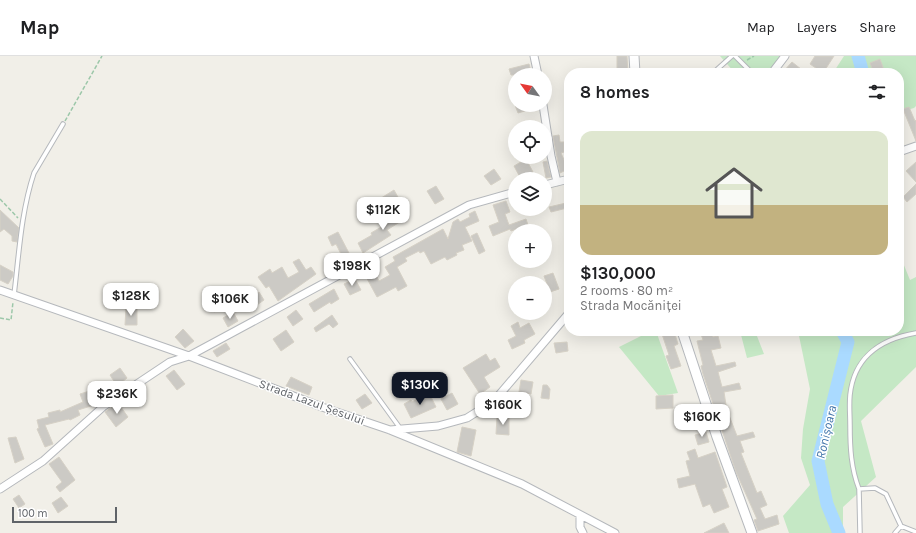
<!DOCTYPE html>
<meta charset="utf-8">
<style>
body{margin:0;font-family:Karla,sans-serif;background:#f6f6f6;color:#202124;height:100vh;display:flex;flex-direction:column;font-size:15px;white-space:nowrap}
*{box-sizing:border-box;margin:0}
p{font-size:13px;color:#757577}
.icon{flex:none;width:22px;height:22px;fill:none;stroke:currentColor;stroke-width:2;stroke-linecap:round;stroke-linejoin:round}
.map{position:relative;flex:1;overflow:hidden}
.panel{position:absolute;left:564px;top:12px;width:340px;height:268px;display:flex;flex-direction:column;background:#fff;border-radius:16px;box-shadow:0 4px 16px #0002}
.panel>*{flex:none}
.needle{width:26px;rotate:303deg}
.buttons{position:absolute;left:508px;top:12px;display:grid;gap:8px}
.buttons a{display:grid;place-items:center;width:44px;height:44px;border-radius:50%;background:#fff;box-shadow:0 4px 16px #0002;font-size:20px}
.scale{position:absolute;left:12px;bottom:10px;width:105px;box-sizing:border-box;padding-left:4px;border:2px solid #5f6368;border-top:0;font-size:11px;line-height:14px;white-space:nowrap;color:#5f6368;-webkit-text-stroke:3px #fff;paint-order:stroke}
.price{position:absolute;translate:-50% -34px;padding:0 9px;border-radius:8px;background:#fff;color:#222;font-size:13px;line-height:26px;filter:drop-shadow(0 1px 2px #0008)}
.price::after{content:'';position:absolute;left:50%;top:24px;width:12px;height:9px;margin-left:-6px;background:inherit;clip-path:polygon(0 0,100% 0,50% 100%)}
.price.current{background:#111827;color:#fff}
ul{padding:0;list-style:none}
li{display:grid;align-content:center;gap:8px;height:212px;padding:0 16px}
li+li{border-top:1px solid #e0e0e0}
li span{display:grid;place-items:center;height:124px;border-radius:12px;color:#555}
li>.icon{margin-inline-start:auto}
span .icon{width:72px;height:72px;fill:#fffc;stroke-width:1}
li b{font-size:17px}
h2{display:flex;justify-content:space-between;align-items:center;height:48px;padding:0 16px;font-size:17px}
header{display:flex;align-items:center;gap:24px;box-sizing:border-box;height:56px;padding:0 20px;background:#fff;border-bottom:1px solid #e0e0e0}
header strong{font-size:19px}
nav{display:flex;gap:22px;margin-inline-start:auto;font-size:14px}
.map>svg:first-child{display:block}
.green{fill:#c5e8c5}
.lines{fill:none;stroke-linecap:round;stroke-linejoin:round}
.river{stroke:#aadaff;stroke-width:13}
.building{fill:#cccac5;stroke:#d6d1c6}
.service-casing{stroke:#b5b8bc;stroke-width:5.5}
.minor-casing{stroke:#b5b8bc;stroke-width:9}
.tertiary-casing{stroke:#b5b8bc;stroke-width:11}
.path{stroke:#9cc7a9;stroke-width:1.5;stroke-dasharray:4 2;stroke-linecap:butt}
.service{stroke:#fff;stroke-width:3.5}
.minor{stroke:#fff;stroke-width:7}
.tertiary{stroke:#fff;stroke-width:9}
.labels{text-anchor:middle;dominant-baseline:central;stroke-width:3;stroke-linejoin:round;paint-order:stroke}
.street-label{font-size:12px;fill:#5f6368;stroke:#fff}
.water-label{font-size:13px;font-style:italic;fill:#4174aa;stroke:#fff}
</style>
<header>
<strong>Map</strong>
<nav><a>Map</a><a>Layers</a><a>Share</a></nav>
</header>
<div class="map">
<svg width="916" height="477" viewBox="0 0 916 477">
<rect width="100%" height="100%" fill="#f1efe8"/>
<path class="green" d="M720,0H781L766,17H735Z
M844,0H916V50L914,52L899,56V17H833Z
M899,197L910,224L916,221V311L861,365L876,421L843,451V477H789L783,460L810,429L801,402L803,373L810,333L798,275H899Z
M651,275H656L678,337L659,340L619,291Z
M740,275H755L764,298L747,302Z"/>
<g class="lines">
<path class="river" d="M858,0L863,17
M839,477L827,448L818,405L848,286L842,275"/>
</g>
<path class="building" d="M617,0H627L628,17H617Z
M815,0H834L823,17L810,8Z
M880,3L885,17H874L870,7Z
M792,6L806,17H782Z
M529,8L532,19H511L509,13Z
M515,49H538V51L518,57Z
M909,51L915,65L916,64V85L903,53Z
M559,79L560,86H564V96L561,97L568,113L560,117L553,80Z
M526,103L533,116L521,123L514,110Z
M547,105L551,121L546,122L543,106Z
M916,106V126L906,115Z
M494,113L501,123L491,129L484,120Z
M916,128V138L907,146L903,141Z
M436,130L444,143L435,148L427,135Z
M394,134L399,143L394,147L391,142L381,148L378,144Z
M506,145L510,156L505,158L509,169L526,163L528,169L511,175L510,173L493,180L489,170L499,166L493,149Z
M566,147L567,152L551,156L549,151Z
M400,151L406,162L387,174L391,179L363,197L358,187L372,179L371,177L390,166L386,159Z
M0,154L19,172L17,186L12,185V180L4,173L0,176Z
M475,155L479,165L465,171L472,185L462,189L464,194L456,197L457,199L447,204L445,201L431,208L424,195L420,197L419,195L405,202L407,205L397,211L407,230L398,235L396,231L377,241L364,217L373,213L379,225L390,219L385,211L395,205L393,201L443,173L448,183L453,166L458,163L460,166L470,161L469,158Z
M338,176L350,199L343,202L336,188L332,190L328,181Z
M477,177L485,195L479,198L471,180Z
M299,203L306,214L311,211L316,218L278,245L269,230L266,232L258,221L270,213L272,217L282,211L288,222L299,216L293,206Z
M0,209L13,216V220L8,228L0,224Z
M553,217L559,233L550,236L544,220Z
M355,223L361,234L350,239L344,228Z
M334,233L339,243L331,248L330,246L314,256L309,248Z
M259,236L264,244L254,251L249,244Z
M212,240L221,251L214,256L205,245Z
M126,252H137V269H125Z
M296,254L303,263L293,270L287,261Z
M233,256L238,265L228,271L223,262Z
M332,259L338,268L333,272L329,268L316,276L314,272Z
M518,266L520,272L529,267L535,278L524,284L525,287L512,293L508,284L516,280L511,270Z
M183,273L194,285L185,292L175,281Z
M286,274L294,286L281,295L273,283Z
M661,275H674L678,288L674,290L681,310L671,313L666,300L669,299Z
M700,275H711L713,281L718,280L721,292L711,294L716,310L735,306L736,310L718,316L722,331L739,327L741,333L724,336L726,349H725L737,380L753,376L755,381L740,385L744,396L741,397L757,437L761,435L767,449L760,452L765,463L777,459L779,468L758,475L754,464L757,463L736,416L703,318L701,310L703,309L697,285L703,284Z
M567,286L568,295L556,297L554,287Z
M226,287L230,293L217,301L213,295Z
M486,298L490,305L495,302L500,311L484,321L490,331L480,338L463,312Z
M120,312L127,322L117,330L110,319Z
M174,314L185,328L177,334L166,320Z
M291,321L312,331L309,339L286,330Z
M521,324L533,326L531,338L519,336Z
M100,326L107,338L92,345L94,349L78,354L80,359L70,364L69,363L45,369L53,388L45,391L37,373L39,372L37,364L49,361L48,357L60,354V356L83,346L80,338L96,333L94,329Z
M543,329H547L550,333L549,343L541,342Z
M429,337L436,351L411,362L404,348L411,344L412,346Z
M452,337L458,348L447,354L441,343Z
M365,338L372,347L362,353L356,344Z
M673,339V352L656,353V340Z
M118,347L128,361L116,371L105,356Z
M700,355L703,364L692,367L690,358Z
M497,361L509,362V379L496,378Z
M462,371L476,374L471,400L457,396Z
M706,376L709,386L698,389L695,379Z
M16,381L24,403L15,407L8,382Z
M695,393L698,402L715,396L727,431L722,433L729,451L714,457L710,448L703,451L695,428L679,432L677,423L690,420L686,405L690,404L687,396Z
M59,401L75,424L60,436L56,431L62,426L49,408Z
M19,439L25,448L19,452L13,443Z
M61,441L68,450L58,457L52,447Z
M724,467L729,477H704Z"/>
<g class="lines">
<defs>
<path id="service" d="M735,0L752,17
M713,17L732,0
M14,239C19,198 21,156 34,117L63,68
M916,277C881,283 854,301 850,339C849,349 850,359 850,369C850,392 851,412 859,433L875,432L886,438L901,470L916,476
M350,303L400,372
M859,433L860,477
M895,477L901,470"/>
<path id="minor" d="M534,0L538,19
M772,17L785,0
M543,49L551,100L557,126
M899,96L916,90
M545,129L569,123
M0,234L189,300L322,351L390,374L522,428L615,477
M390,374L438,370L467,362L494,345L569,257
M0,433L43,405L104,350L170,306L189,300L469,149L515,136
M580,459V471L583,477"/>
<path id="tertiary" d="M634,0L635,17
M682,275L717,381L752,477"/>
</defs>
<use href="#service" class="service-casing"/>
<use href="#minor" class="minor-casing"/>
<use href="#tertiary" class="tertiary-casing"/>
<path class="path" d="M747,4L754,0
M65,65L102,0
M0,143L18,162
M0,262L11,264L13,246"/>
<use href="#service" class="service"/>
<use href="#minor" class="minor"/>
<use href="#tertiary" class="tertiary"/>
</g>
<g class="labels">
<g class="street-label">
<text transform="translate(312 346) rotate(20)">Strada Lazul Șesului</text>
</g>
<g class="water-label">
<text transform="translate(826 376) rotate(-77)">Ronișoara</text>
</g>
</g>
</svg>
<div class="buttons">
<a><svg class="needle" viewBox="-14 -14 28 28"><path d="M0-13l5 13h-10z" fill="#e53935"/><path d="M0 13l5-13h-10z" fill="#757577"/></svg></a>
<a><svg class="icon" aria-label="locate" viewBox="0 0 24 24"><circle cx="12" cy="12" r="6"/><path d="M12 2v4M12 18v4M2 12h4M18 12h4"/></svg></a>
<a><svg class="icon" aria-label="layers" viewBox="0 0 24 24"><path d="M12 4l9 5-9 5-9-5zM3 14l9 5 9-5"/></svg></a>
<a>+</a>
<a>−</a>
</div>
<div class="scale">100 m</div>
<b class="price" style="left:383px;top:175px">$112K</b>
<b class="price" style="left:352px;top:231px">$198K</b>
<b class="price" style="left:131px;top:261px">$128K</b>
<b class="price" style="left:230px;top:264px">$106K</b>
<b class="price current" style="left:420px;top:350px">$130K</b>
<b class="price" style="left:117px;top:359px">$236K</b>
<b class="price" style="left:503px;top:370px">$160K</b>
<b class="price" style="left:702px;top:382px">$160K</b>
<section class="panel">
<h2>8 homes<svg class="icon" aria-label="filters" viewBox="0 0 24 24"><path d="M4 7h16M4 17h16"/><circle cx="9" cy="7" r="2"/><circle cx="15" cy="17" r="2"/></svg></h2>
<ul>
<li><span style="background:linear-gradient(#dfe7d0 60%,#c2b280 0)"><svg class="icon" aria-label="home" viewBox="0 0 24 24"><path d="M3 11l9-7 9 7M6 9v11h12V9"/></svg></span><div><b>$130,000</b><p>2 rooms · 80 m²</p><p>Strada Mocăniței</p></div></li>
</ul>
</section>
</div>
